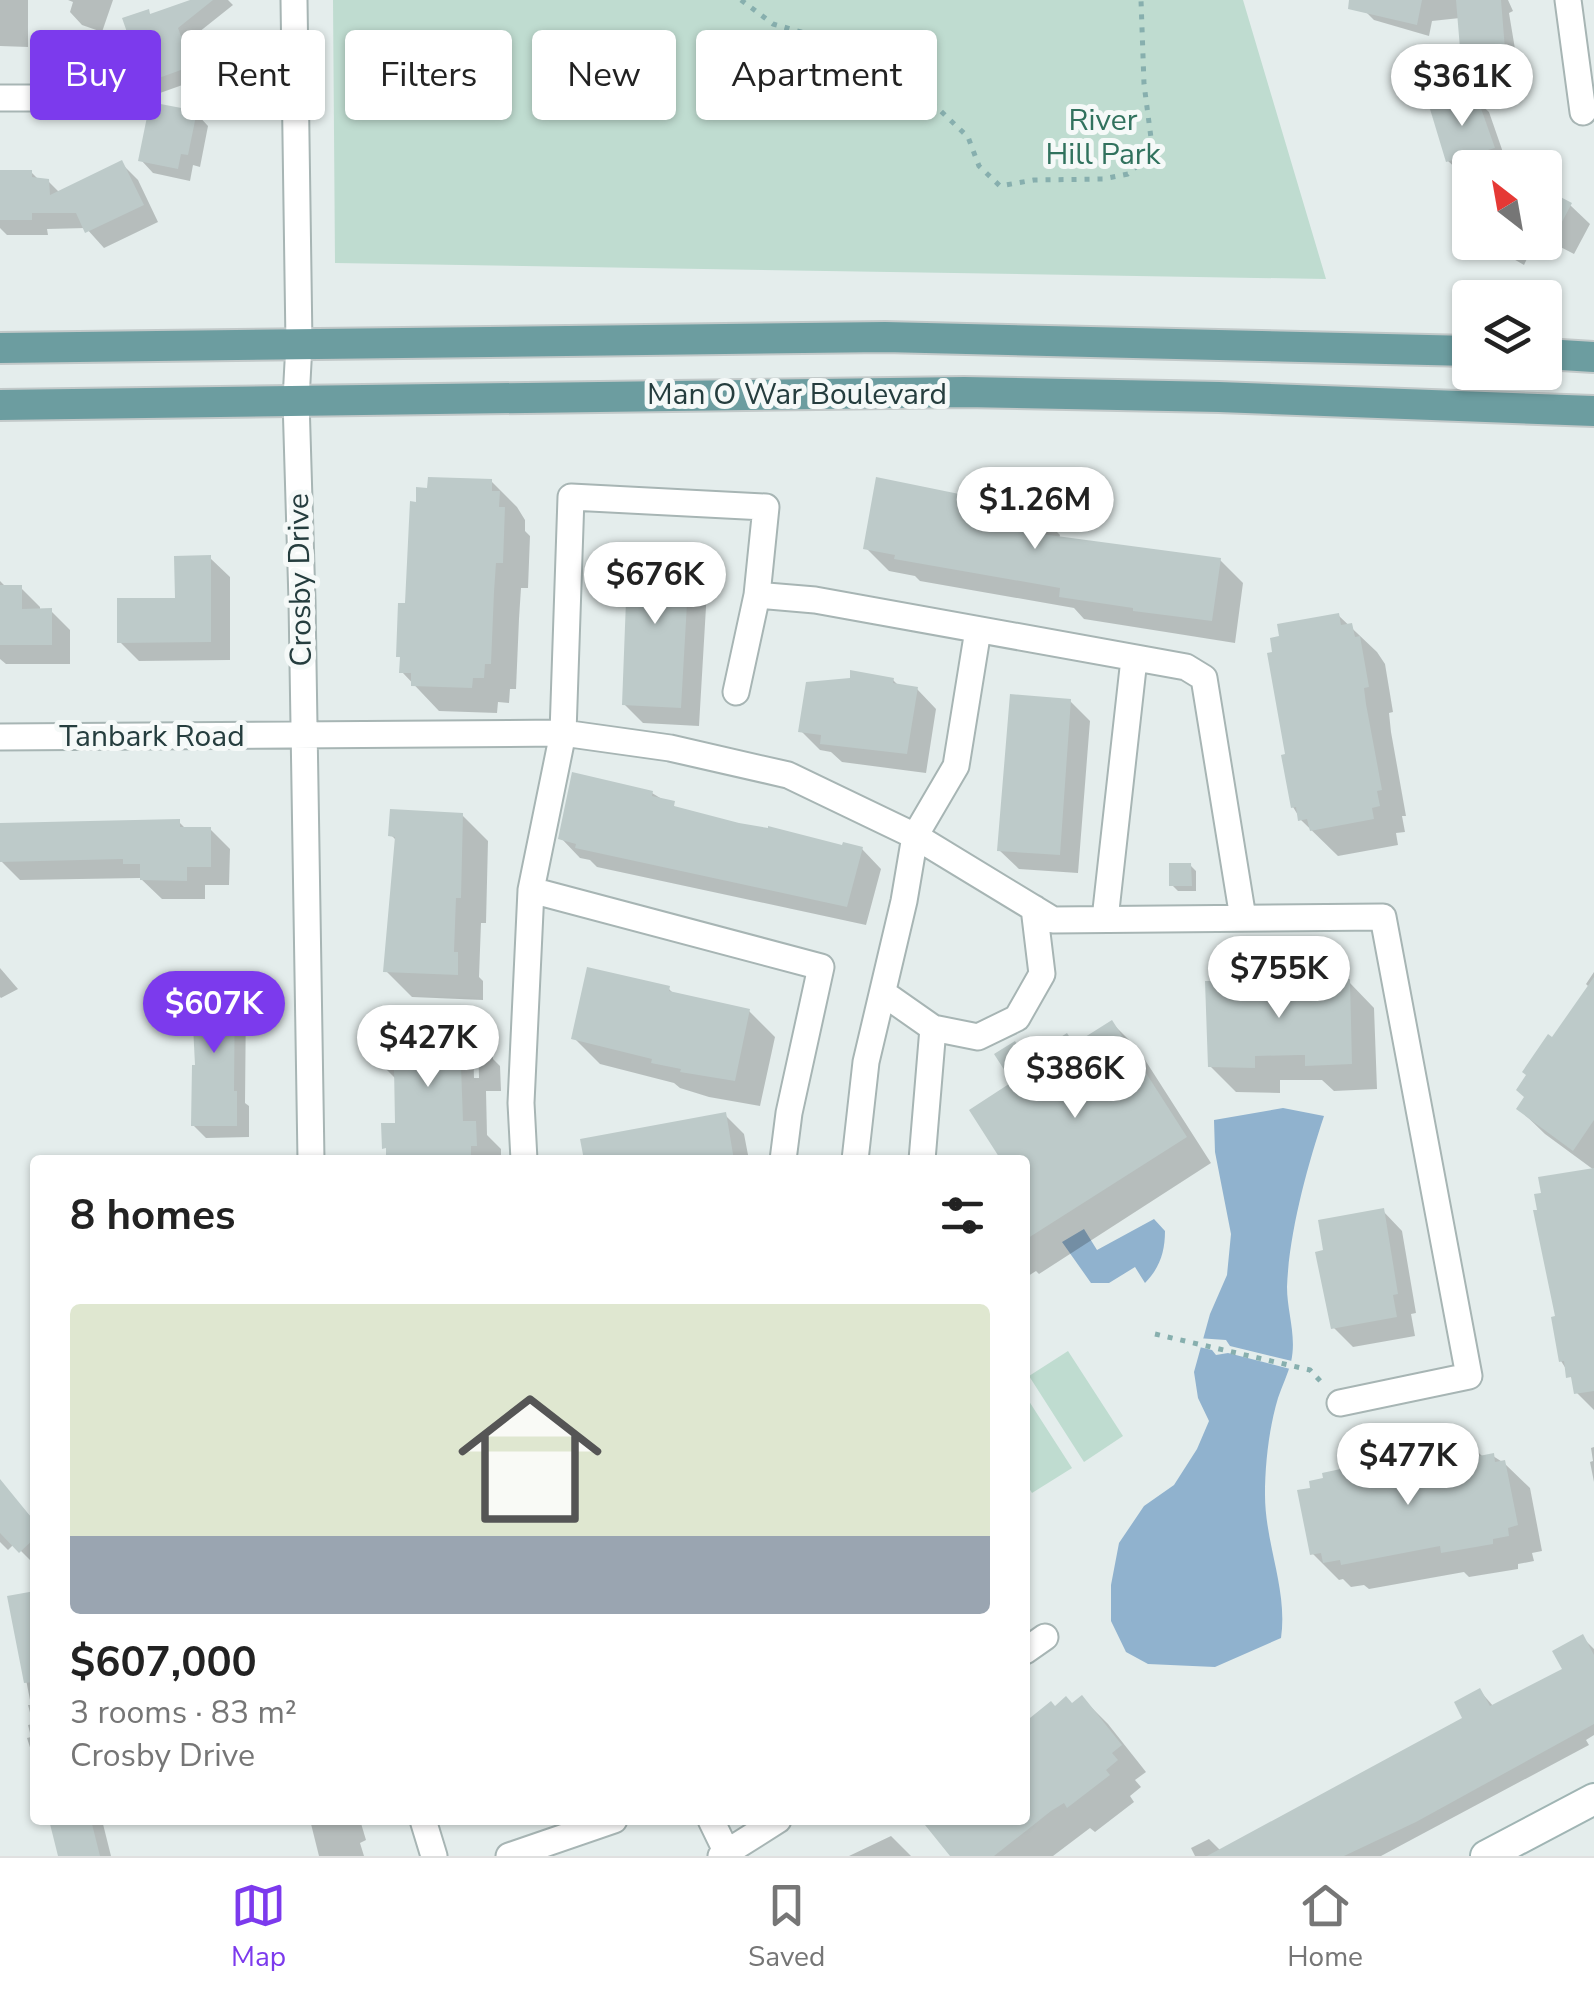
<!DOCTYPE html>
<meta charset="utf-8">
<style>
body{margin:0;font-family:"Nunito Sans",sans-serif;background:#f2f2f2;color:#222;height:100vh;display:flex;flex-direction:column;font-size:38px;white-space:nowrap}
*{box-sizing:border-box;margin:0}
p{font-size:32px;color:#767676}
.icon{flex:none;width:55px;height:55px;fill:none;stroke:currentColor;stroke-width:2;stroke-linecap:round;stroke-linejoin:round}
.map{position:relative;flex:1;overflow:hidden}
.sheet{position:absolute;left:30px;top:1155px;width:1000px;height:670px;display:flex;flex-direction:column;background:#fff;border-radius:10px;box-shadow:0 2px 8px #0004}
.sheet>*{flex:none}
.top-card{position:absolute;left:30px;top:30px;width:1000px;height:90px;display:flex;gap:20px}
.needle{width:65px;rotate:329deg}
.controls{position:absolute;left:1452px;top:150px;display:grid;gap:20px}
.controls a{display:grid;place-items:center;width:110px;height:110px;border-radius:10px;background:#fff;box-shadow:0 2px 8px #0004;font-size:50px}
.price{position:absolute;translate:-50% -85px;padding:0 22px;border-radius:35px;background:#fff;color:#222;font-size:32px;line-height:65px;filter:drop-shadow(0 2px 5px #0008)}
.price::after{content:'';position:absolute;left:50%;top:60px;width:30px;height:22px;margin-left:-15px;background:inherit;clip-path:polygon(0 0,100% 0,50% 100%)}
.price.current{background:#7c3aed;color:#fff}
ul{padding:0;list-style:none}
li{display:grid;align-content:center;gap:20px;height:530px;padding:0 40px}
li span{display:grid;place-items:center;height:310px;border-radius:10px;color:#555}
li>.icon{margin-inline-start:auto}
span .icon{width:180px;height:180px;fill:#fffc;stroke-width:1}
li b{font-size:42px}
h2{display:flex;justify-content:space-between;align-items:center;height:120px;padding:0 40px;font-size:42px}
.pill{padding:0 35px;border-radius:10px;background:#fff;box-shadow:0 2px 8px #0004;font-size:35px;line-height:90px}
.pill.current{background:#7c3aed;color:#fff}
.dock{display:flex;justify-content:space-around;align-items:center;height:140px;border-top:2px solid #e0e0e0;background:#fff;font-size:28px;color:#767676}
.dock a{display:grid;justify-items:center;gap:5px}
.dock .current{color:#7c3aed}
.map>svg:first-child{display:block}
.green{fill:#bfdcd0}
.water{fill:#90b2ce}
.pier{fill:#e4edec}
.shadow{fill:#0003;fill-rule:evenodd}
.building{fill:#bdcac9}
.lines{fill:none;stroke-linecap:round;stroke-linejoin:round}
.street-casing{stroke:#a7b5b4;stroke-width:29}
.secondary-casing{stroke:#a0b5b4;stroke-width:34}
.primary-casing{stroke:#c2c9c9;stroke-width:34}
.path{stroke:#87afae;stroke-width:5;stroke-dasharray:5 8;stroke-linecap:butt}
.street{stroke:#fff;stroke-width:25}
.secondary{stroke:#fff;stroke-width:30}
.primary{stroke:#6c9da0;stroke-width:30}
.labels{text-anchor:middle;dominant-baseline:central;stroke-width:10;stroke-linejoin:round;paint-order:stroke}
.park-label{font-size:30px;fill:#31725e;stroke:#f5f9f8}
.street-label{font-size:30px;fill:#253d3e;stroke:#f5f9f8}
</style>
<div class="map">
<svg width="1594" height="1856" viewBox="0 0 1594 1856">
<rect width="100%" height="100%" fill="#e4edec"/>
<path class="green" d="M333,0H1243L1326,279L335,263Z
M1068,1351L1123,1436L1084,1462L1029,1376Z
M1025,1395L1072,1468L1032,1493L1025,1482Z"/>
<path class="water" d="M1283,1108L1324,1116C1307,1167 1289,1233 1287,1287C1287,1312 1297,1336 1291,1362C1288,1374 1282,1386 1278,1398C1269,1428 1265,1464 1265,1495C1265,1544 1288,1590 1281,1638L1215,1667L1148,1664L1126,1652L1111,1621V1585L1119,1543L1144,1506L1174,1485L1197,1449L1209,1421L1198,1398L1194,1372L1210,1314L1227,1275L1231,1234L1215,1152L1214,1120Z
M1154,1219L1165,1231C1165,1251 1160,1268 1145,1283L1135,1267L1109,1283H1091L1062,1242L1084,1229L1097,1250Z"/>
<path class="pier" d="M1197,1338L1226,1340L1230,1346L1296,1362L1294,1370L1228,1353L1216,1355L1212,1350L1195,1346Z"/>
<path class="shadow" d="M0,0H28V47L0,46Z
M68,0H113L102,32L82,25L70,12L73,2Z
M197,0H228L233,5L189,40L202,78L160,93L148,81V12L152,16Z
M1363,0H1508L1513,11L1509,13L1517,61L1512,62L1514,81L1477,84L1465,72L1460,18L1432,21L1429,36L1374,20L1361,7Z
M1476,100L1489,112L1506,161L1470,168V171L1461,173L1448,161Z
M196,113L208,126L200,167L193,165L190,181L153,173L141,160Z
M121,163L138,180L158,222L104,248L86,228L47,229L48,235H7L0,228V173L31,172L39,180L48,181L60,193Z
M1545,192L1570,205L1590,224L1574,254L1545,239Z
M1484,242H1535L1524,265Z
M491,481L517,507L525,520V531L530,536L528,588H521L519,619L516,689H510L509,703L498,702L497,713L439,711L402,672V660L399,656L407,605Z
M1037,512L1060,535L1059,539L1220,560L1243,583L1235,643L1084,619L1074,608L920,581L915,576L889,571L866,548Z
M689,554L708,573L699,726L643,723L624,704Z
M210,558L230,577V660L139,661L119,641L177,601Z
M0,581L7,588H21L40,607V611H51L70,630V664H6L0,659Z
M1338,615L1377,652L1385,664L1393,712L1389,713L1391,732L1406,816H1402L1405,832L1396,833L1398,845L1338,856L1301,820L1293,807L1288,756Z
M893,680L900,687L917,689L936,709L926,773L842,762L831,752L820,750L801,731Z
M1070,701L1090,721L1078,873L1019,869L999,850Z
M652,793L680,810L843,848L862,849L881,869L866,925L597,867L590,860L580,858L561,838Z
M462,815L488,841L486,923H481L479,977L483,981V1000L412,997L386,971L398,842L391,835Z
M179,822L186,829H210L230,849L229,885H205V899H162L140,878L20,880L1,861L0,825Z
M1190,865L1196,871V891H1178L1172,885Z
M0,968L18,989L1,998L0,997Z
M1594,972V1410L1577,1393L1575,1383L1561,1361L1558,1318L1594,1170L1545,1134L1519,1109L1552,1040L1590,988L1586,984Z
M1328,975L1336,982H1349L1374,1008L1377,1089L1334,1091L1322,1080H1280V1093L1236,1092L1210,1066L1224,983L1250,976L1263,990L1304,988Z
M234,986L246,998L245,1103L249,1106V1137L206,1138L193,1125Z
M668,988L675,995L749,1011L775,1037L760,1106L709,1097L680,1088L674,1083L600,1064L574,1038Z
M467,1022L493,1047V1059L500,1066L501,1091H486L487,1135L501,1149V1160H388L398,1125L396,1079L383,1066ZM473,1044H478L479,1078H474Z
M1112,1023L1138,1049L1211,1163L1039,1274L1036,1271L1025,1278V1160H991L1000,1154L1015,1083L1014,1044L1030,1059L1066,1036L1076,1046Z
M725,1115L744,1134L749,1160H586Z
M1383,1211L1402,1231L1416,1313L1411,1314L1415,1336L1353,1347L1333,1327Z
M1594,1447V1482L1590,1462L1593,1461L1591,1448Z
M1478,1452L1484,1458L1493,1456L1504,1463L1530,1488L1542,1551L1532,1553L1534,1561L1518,1564V1569L1469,1577L1464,1572L1369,1589L1364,1585L1351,1587L1343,1579L1339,1580L1313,1554L1372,1465L1378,1471Z
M0,1482L35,1522L33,1563L14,1544L8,1550L0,1542Z
M35,1593V1763L27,1738L31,1737L28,1725L33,1724L28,1705H31L10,1598Z
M1582,1637L1594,1649V1735L1586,1740L1589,1745L1381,1856H1195L1191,1848L1209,1839L1222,1852L1466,1719L1480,1691L1494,1707L1565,1670Z
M1082,1698L1108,1724L1146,1772L1135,1780L1141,1787L1130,1796L1134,1802L1095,1832L1090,1828L1053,1856H953L924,1820H1025V1724L1055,1708L1072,1705Z
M55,1820H102L111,1856H63Z
M310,1820H360L366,1840L360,1843L364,1856H319Z
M891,1836L911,1856H849Z"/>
<path class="building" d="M190,0H213L178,28L192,66L145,83L122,18L149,9L150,14Z
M1349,0H1422L1417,25L1348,9Z
M1456,0H1501L1505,49L1500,50L1502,69L1462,73Z
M1477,97L1495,148L1446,162L1430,109Z
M150,102L197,111L188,155L181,154L178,169L138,161Z
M122,160L144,205L85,233L76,213H32V220H0V170H32V177L49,179L50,195Z
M1545,189L1572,203L1545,254Z
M428,477L492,479V491H500L499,507H505L503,563H496L494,592L491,664H485L484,678H473L472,688L411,686V673H399L400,657H396L398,603H405L410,501L416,502V487L427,488Z
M876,477L1038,510L1034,533L1221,558L1212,621L1133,611V608L1059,597L1060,588L894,559L895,555L863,549Z
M628,548L690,551L681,708L622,705Z
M211,555V642L117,643V598H175L174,556Z
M0,585H22V609L52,608V645H0Z
M1339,613L1341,625L1352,623L1355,637L1360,636L1369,687L1364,688L1366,704L1382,790L1377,791L1380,806L1372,808L1374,819L1310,831L1307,819L1298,821L1296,807L1291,808L1281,755L1285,754L1267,653L1272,652L1270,638L1279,636L1277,624Z
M850,670L894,678L893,683L918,687L907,754L820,744L821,735L798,732L806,682L850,678Z
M1010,694L1071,699L1060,855L997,851Z
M572,772L653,791L652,796L675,801L674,806L739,823L768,828V826L842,845L843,842L863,847L847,907L575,848L576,844L558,839Z
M390,809L463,813L461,898H456L454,952H458V975L383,972L395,837L388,836Z
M180,819V827H211V867H187V881L140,880V864H123V859L0,862V823Z
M1169,863H1191L1192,886H1169Z
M587,967L670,986L669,991L750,1009L735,1081L680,1072L681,1069L651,1063L652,1059L571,1039Z
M1329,972L1330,980L1350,979L1352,1064L1305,1066V1055H1299L1255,1056V1068L1208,1067L1205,981H1222L1221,975L1251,974V988L1302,986L1301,973Z
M1594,977V1120L1573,1151L1516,1109L1524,1097L1516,1090L1526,1075L1522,1072L1548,1034L1552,1037Z
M235,983L234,1091H237V1126H191L192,1065H195L191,985Z
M468,1019V1038L475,1037L476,1066H461L463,1121H476L477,1146H471V1160H386V1148L382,1149L381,1123H395L394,1067H381L383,1021Z
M1112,1020L1187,1137L1025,1240V1160H1001L969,1110L1012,1082L994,1054L1015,1041L1026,1059L1067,1033L1074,1044Z
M726,1112L734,1160H584L580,1139Z
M1594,1168V1391L1574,1394L1571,1377L1566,1378L1564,1361L1559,1362L1551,1317L1555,1316L1533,1210H1537L1534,1194L1541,1193L1538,1177Z
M1384,1208L1398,1294L1393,1295L1397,1317L1331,1329L1315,1252L1323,1250L1318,1220Z
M1478,1449L1479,1456L1494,1453L1495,1462L1505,1460L1518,1525L1508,1528L1509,1536L1493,1539V1544L1441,1553L1440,1546L1341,1565L1340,1560L1323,1563L1321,1553L1310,1555L1297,1490L1310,1488L1309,1481L1323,1478L1322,1473L1373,1462L1374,1469Z
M0,1479L35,1522V1538L19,1553L0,1533Z
M35,1591V1682L24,1683L7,1596Z
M1583,1634L1594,1655V1724L1416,1822L1344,1856H1207L1462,1718L1454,1702L1480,1688L1490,1706L1562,1669L1552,1651Z
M1082,1695L1122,1745L1112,1753L1118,1760L1106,1770L1110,1775L1067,1808L1064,1803L1051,1811L994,1856H950L921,1820H1025V1722L1051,1701L1055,1706L1066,1696L1072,1703Z
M65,1820H91L100,1856H58L50,1824Z"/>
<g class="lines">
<defs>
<path id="street" d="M294,0L299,344L296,400L302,601L311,1160
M1568,0L1583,112
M0,98H59
M736,692L757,595
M0,737L563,733L670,748L788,775L915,836L1053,920L1383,917L1469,1376L1340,1403
M531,890L563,733L571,497L766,507L757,595L815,600L1186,667L1204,678L1243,918
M1105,919L1134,659
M883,993L933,1028L978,1037L1017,1018L1042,974L1034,908
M524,1160L521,1103L531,890L821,967L789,1113L783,1160
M855,1160L866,1062L904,901L915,836L956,766L978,630
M922,1160L933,1028
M1025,1651L1045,1637
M423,1820L434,1856
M711,1820L727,1853
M509,1856L614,1820
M721,1856L778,1820"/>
<path id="secondary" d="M1486,1856L1594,1799"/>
<path id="primary" d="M0,348L885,337L1470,351
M1545,354L1594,357
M0,405L964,392L1219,397L1594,411"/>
</defs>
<use href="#street" class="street-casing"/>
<use href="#secondary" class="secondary-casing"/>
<use href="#primary" class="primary-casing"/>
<path class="path" d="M741,0L773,24L865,50L903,75L968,137L979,166L1000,186L1034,180L1103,179L1128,174L1147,157L1151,138L1144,84L1141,0
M1155,1334L1310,1370L1325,1386"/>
<use href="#street" class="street"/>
<use href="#secondary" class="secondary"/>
<use href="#primary" class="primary"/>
</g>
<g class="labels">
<g class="park-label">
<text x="1103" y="120">River<tspan x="1103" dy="34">Hill Park</tspan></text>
</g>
<g class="street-label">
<text x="797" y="394">Man O War Boulevard</text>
<text transform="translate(300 580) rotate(-91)">Crosby Drive</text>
<text x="152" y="736">Tanbark Road</text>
</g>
</g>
</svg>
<div class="controls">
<a><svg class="needle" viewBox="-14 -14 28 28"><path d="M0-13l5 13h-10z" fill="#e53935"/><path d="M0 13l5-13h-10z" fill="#767676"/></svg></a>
<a><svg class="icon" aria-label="layers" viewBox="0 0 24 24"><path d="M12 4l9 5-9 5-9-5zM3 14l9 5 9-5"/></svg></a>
</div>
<b class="price" style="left:1462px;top:129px">$361K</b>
<b class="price" style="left:1035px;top:552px">$1.26M</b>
<b class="price" style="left:655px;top:627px">$676K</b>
<b class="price" style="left:1279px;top:1021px">$755K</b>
<b class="price current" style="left:214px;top:1056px">$607K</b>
<b class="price" style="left:428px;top:1090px">$427K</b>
<b class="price" style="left:1075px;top:1121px">$386K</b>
<b class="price" style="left:1408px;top:1508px">$477K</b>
<div class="top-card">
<a class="pill current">Buy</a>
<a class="pill">Rent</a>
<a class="pill">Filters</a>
<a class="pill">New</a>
<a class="pill">Apartment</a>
</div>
<section class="sheet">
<h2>8 homes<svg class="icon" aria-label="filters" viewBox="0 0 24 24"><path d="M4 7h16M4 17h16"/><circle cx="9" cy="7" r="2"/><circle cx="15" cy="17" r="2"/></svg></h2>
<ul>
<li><span style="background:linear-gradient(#dfe7d0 75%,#9aa5b1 0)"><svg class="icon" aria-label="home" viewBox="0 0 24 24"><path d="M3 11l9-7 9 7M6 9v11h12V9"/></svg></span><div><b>$607,000</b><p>3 rooms · 83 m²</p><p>Crosby Drive</p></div></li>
</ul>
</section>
</div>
<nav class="dock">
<a class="current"><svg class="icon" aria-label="map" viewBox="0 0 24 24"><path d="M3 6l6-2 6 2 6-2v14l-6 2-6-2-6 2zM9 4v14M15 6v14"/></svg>Map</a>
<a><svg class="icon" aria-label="saved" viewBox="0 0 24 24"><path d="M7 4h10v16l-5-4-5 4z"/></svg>Saved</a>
<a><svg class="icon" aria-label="home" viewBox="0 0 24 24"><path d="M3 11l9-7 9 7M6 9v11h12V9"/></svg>Home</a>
</nav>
